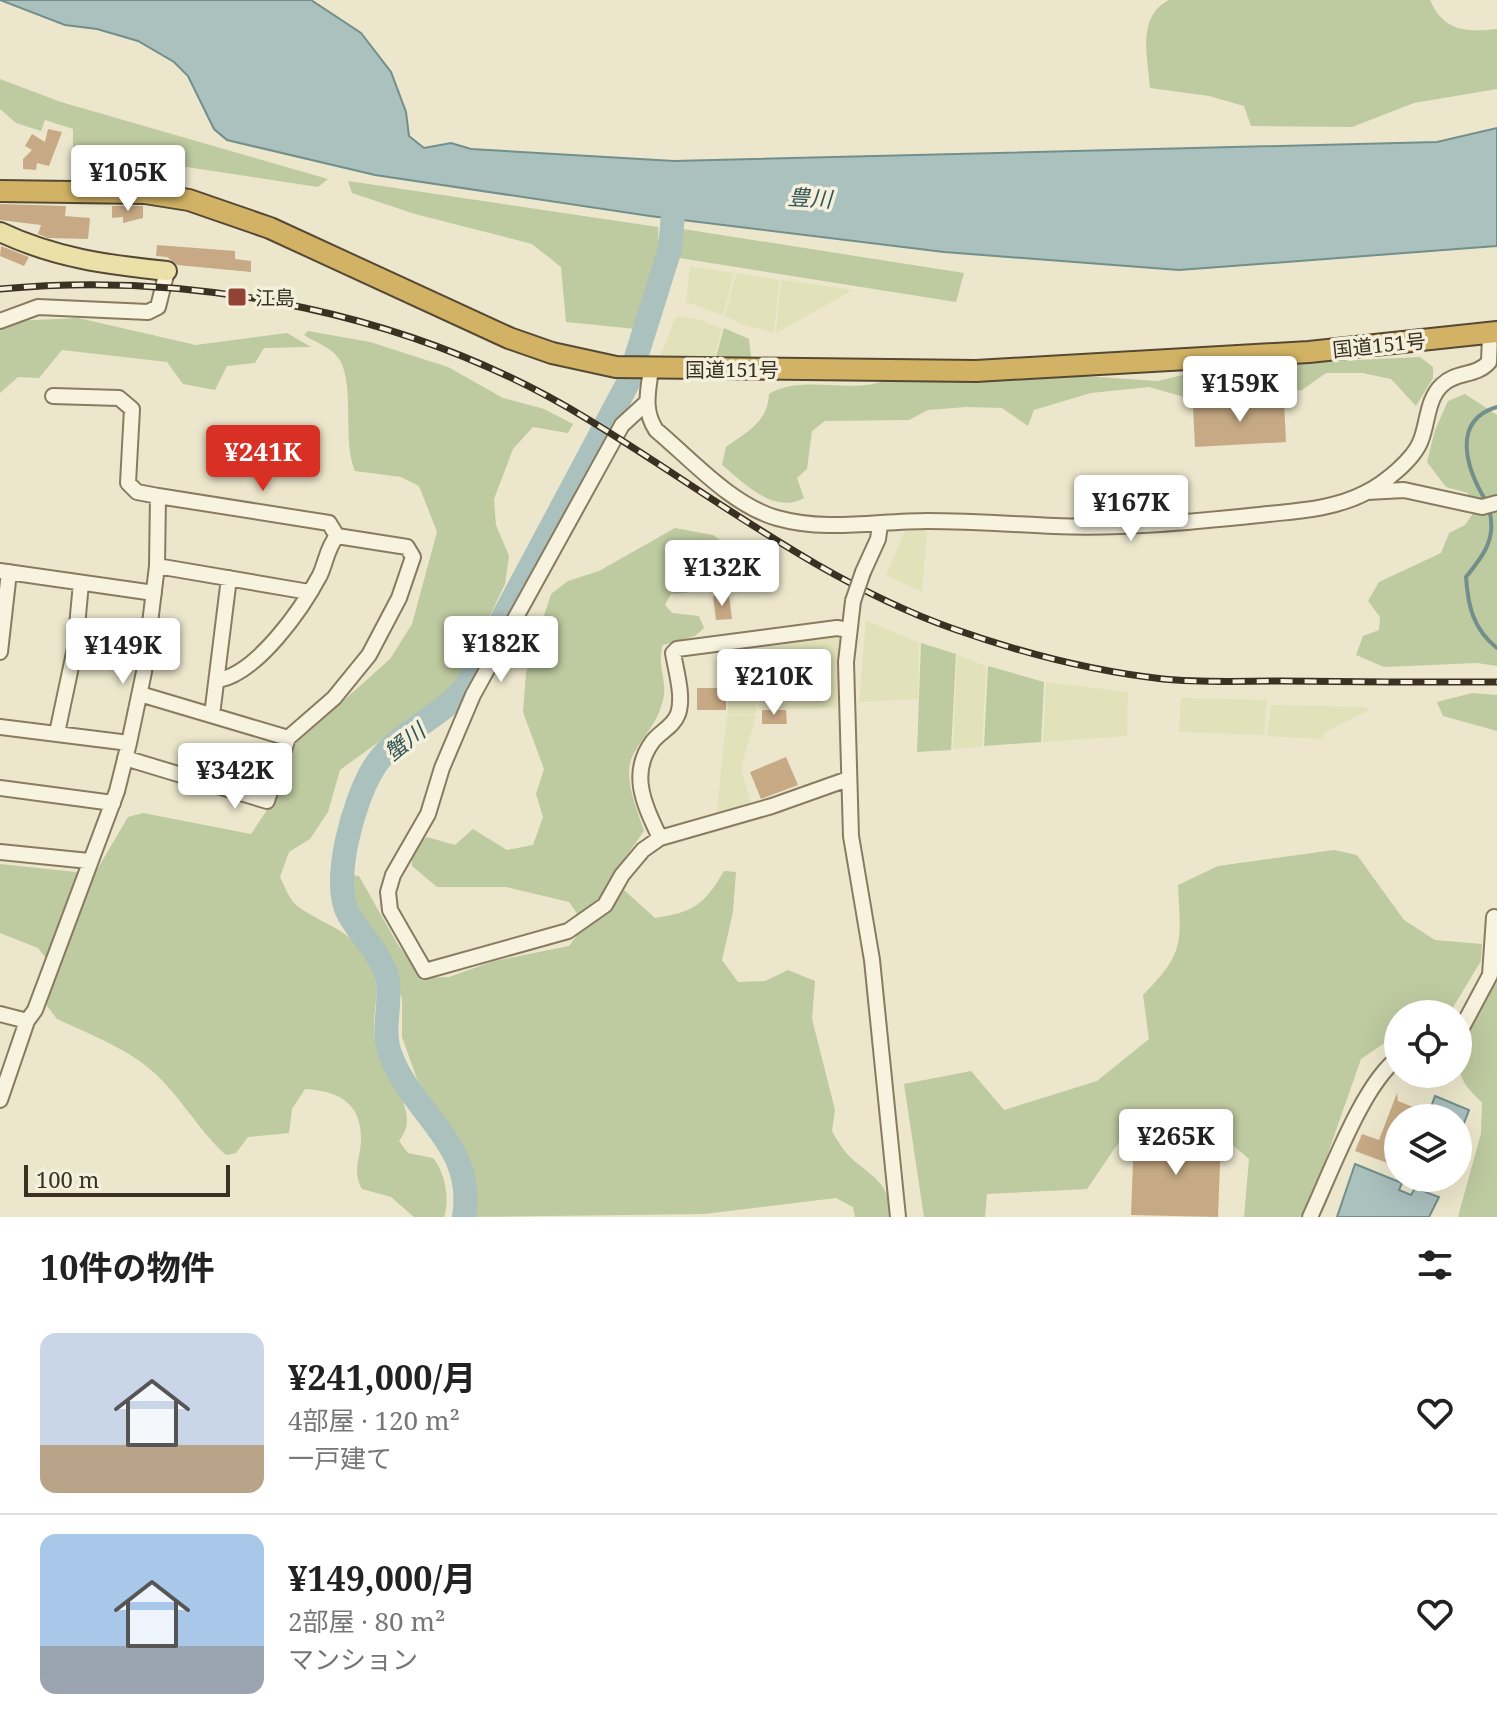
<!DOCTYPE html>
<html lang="ja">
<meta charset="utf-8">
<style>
body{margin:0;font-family:"Noto Serif","Noto Sans JP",serif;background:#f6f6f6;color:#222;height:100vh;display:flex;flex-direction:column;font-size:30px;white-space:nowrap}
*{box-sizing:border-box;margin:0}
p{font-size:26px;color:#767676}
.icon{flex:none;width:44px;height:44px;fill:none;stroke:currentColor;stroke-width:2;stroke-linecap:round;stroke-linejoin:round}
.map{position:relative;height:1217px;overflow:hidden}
.sheet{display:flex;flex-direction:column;background:#fff;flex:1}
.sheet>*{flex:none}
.fabs{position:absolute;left:1384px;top:1000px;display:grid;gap:16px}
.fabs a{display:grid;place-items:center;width:88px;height:88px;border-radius:50%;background:#fff;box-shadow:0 8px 32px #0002;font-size:40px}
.scale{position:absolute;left:24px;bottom:20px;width:206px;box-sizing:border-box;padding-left:8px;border:4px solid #3a3123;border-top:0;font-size:22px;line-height:28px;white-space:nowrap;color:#3a3123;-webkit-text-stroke:6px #f4f0db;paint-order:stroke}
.price{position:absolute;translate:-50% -68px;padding:0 18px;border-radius:8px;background:#fff;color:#222;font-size:26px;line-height:52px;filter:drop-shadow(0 2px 4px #0008)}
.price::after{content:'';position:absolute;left:50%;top:48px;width:24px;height:18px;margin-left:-12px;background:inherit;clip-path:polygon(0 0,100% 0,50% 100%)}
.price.active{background:#d93025;color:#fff}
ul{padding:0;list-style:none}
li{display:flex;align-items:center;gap:24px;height:200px;padding:0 40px}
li+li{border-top:2px solid #e0e0e0}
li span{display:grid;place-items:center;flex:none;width:224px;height:160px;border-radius:16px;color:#555}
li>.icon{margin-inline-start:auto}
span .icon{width:96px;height:96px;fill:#fffc;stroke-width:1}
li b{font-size:34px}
h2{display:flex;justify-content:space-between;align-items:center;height:96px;padding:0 40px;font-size:34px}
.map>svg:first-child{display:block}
.farmland{fill:#e1e1ba}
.green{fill:#becaa0}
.water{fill:#abc1be;stroke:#728f8c;stroke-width:2}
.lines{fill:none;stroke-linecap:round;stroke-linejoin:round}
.stream{stroke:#728f8c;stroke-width:4}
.river{stroke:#abc1be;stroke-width:24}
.building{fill:#c7aa85}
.minor-casing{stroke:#887b61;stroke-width:18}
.major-casing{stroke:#564934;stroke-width:22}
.highway-casing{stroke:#564934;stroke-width:24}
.minor{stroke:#f7f3df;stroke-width:14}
.major{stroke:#ebe0a8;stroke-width:18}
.highway{stroke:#d2b365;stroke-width:20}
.rail-casing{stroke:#3a3123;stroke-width:7}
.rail{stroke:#f4f0db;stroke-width:4;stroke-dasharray:12;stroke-linecap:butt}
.minor-bridge-casing{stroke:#887b61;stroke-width:18;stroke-linecap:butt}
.minor-bridge{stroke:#f7f3df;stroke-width:14}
.poi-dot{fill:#924335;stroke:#f4f0db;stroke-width:3}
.labels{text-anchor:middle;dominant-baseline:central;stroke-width:7;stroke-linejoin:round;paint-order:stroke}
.poi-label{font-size:20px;fill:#3a3123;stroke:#f4f0db;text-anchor:start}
.street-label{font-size:20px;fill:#3a3123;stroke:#f4f0db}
.water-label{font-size:22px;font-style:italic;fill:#335558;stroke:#f4f0db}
</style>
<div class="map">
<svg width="1497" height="1217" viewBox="0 0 1497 1217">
<rect width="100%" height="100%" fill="#ece7cc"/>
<path class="farmland" d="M690,266L734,273L723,315L686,302Z
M736,273L779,280L774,333L744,325L725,316Z
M781,280L853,290L776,333Z
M676,316L697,319L722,329L714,357L661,355Z
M927,530L922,592L886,575L905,531Z
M866,620L919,643L918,699L859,702Z
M842,634L837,708L758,709L762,643Z
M957,655L986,666L982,747L953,749Z
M1046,682L1128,692L1127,736L1043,742Z
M728,688H757L756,714L728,715Z
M1181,698L1267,700L1264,735L1179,732Z
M1271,705L1366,707L1369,710L1324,733V739L1267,736Z
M756,715L741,768L752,807L716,819L727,716Z"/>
<path class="green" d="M1169,0H1430C1444,32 1466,32 1497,29V89L1414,103L1352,127L1251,126L1244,106L1209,96L1150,88C1148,58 1136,17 1169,0Z
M0,79L61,102L328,179L318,187L153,162L149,179L73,171V129L45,120L41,131L16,123L0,109Z
M348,181L658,227L659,251L636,329L566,322L561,267L532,244L415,214L352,193Z
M683,229L964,273L956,302L679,258Z
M78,318L196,345L287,333L311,347L264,348L255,363L227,366L215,390L183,384L167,362L62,350L39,378L18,377L0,393V331L14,321Z
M724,328L749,339L751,357H716Z
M308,331L370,342L448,367L503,398L544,409L573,424L568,433L533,427L513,449L494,499L496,525L509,556L505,584L457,685L340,770L328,812L310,839L289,852L280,877C284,885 289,898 295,904C315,921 344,927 361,949C391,987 366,1010 377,1048C386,1081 423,1111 399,1141L408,1153L433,1158C445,1172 450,1199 444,1217H414L391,1197L362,1189C352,1171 360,1160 361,1141C362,1102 338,1091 305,1089L292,1109L289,1133L248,1137L236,1153L226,1155C198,1130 180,1095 151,1070C126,1048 87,1033 57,1019L47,1006L51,965L38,948L0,933V864L76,872L98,868L128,817L143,813L251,834L269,807L296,743L390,659L412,624L437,532L419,486L401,477L355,471C341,440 357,377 336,355C329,347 313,341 304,335Z
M1420,357L1433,367V378L1416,406L1391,379L1362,373H1326L1302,390L1218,397H1184L1149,387L1091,393L1034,410L1028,426L1002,408L966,407L928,410L909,420L825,421L812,431L807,469L797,478L804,498C774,515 744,483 722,465L726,447C747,432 768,422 769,394C802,374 848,394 884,381L1067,375L1158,381L1216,367Z
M1465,394L1497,415V666L1477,663L1384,667L1356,655L1363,636L1379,630L1380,617L1368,601L1379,582L1441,553L1449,533L1465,525L1474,512L1468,493L1446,487L1427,462L1435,430L1448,401Z
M675,528L713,535L740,555C723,587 704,592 671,594L665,605L672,613L699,616L704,628L695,636L663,645C656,663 668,682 663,700C658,722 645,734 634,753C621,776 637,808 644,831L614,873L624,890L655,918C694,912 704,905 724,871L736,872L733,912L722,960L738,982L765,981L788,970L815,981L812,1019L835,1110L832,1131C837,1140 843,1150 850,1157C874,1179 888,1180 892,1217H855L853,1207L836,1198L704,1214L471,1217V1191L465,1158L417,1079L402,1037V998L387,956L356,908L349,885L351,875L359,876L398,945L424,978L449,977L494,961L569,946L585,925L569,902L506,887H437L412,866V848L427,837L455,845L473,829L507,850L533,845L543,817L536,794L544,769L523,712L526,673L551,594L568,581L599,571Z
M921,643L956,654L951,750L917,752Z
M988,666L1044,682L1041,742L984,746Z
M1472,693L1497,695V731L1443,716L1437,702Z
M1334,850L1357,855L1404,920L1435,940L1482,944L1481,961L1449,1014H1398V1034L1361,1059L1313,1196L1300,1217H1244L1249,1159L1203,1120L1130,1126L1087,1189L987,1194L985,1217H924L904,1084L971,1071L1004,1110L1097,1081L1149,1039L1143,995C1185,953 1181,943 1178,885L1218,866Z
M1497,980V1217H1458L1481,1133L1482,1103C1475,1095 1466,1088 1462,1078C1449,1047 1475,1001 1497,980Z"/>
<path class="water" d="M0,0H311L361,33L391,72L406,112L409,136L424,148L451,143L471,149L674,161L1437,142L1497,128V246L1179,270L944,252L650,216L375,175L227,140L214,129L188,76L174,62L138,41L97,29L65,25Z
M1435,1096L1469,1110L1458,1139V1118H1427Z
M1355,1164L1402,1183L1399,1190L1411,1195L1415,1188L1439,1197L1429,1217H1337Z"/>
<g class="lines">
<path class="stream" d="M1486,501C1467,470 1450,421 1497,407
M1489,509C1497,538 1484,555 1466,577C1468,606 1473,629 1497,648"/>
<path class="river" d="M464,1217C476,1144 414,1116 391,1056C380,1029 393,1003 387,977C381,954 361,936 349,915C330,883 354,800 373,769C394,733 441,719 467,685L628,383L670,249L675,191"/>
</g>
<path class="building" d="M48,129L62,132L49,166L37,163L36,170L23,169V159L32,150L25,146L32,134L45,142Z
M0,204L66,206L65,216L90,218L88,239L48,238L38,234L41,225L0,220Z
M112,206H143V218L123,223V217L112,218Z
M157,245L235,251V259L251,261V272L177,265L167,257L156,256Z
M1,246L29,257L24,266L0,256Z
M1284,402L1286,442L1195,447L1193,407Z
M729,595L732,619L716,620L713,596Z
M697,688H726V710H697Z
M762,710H786L787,724H762Z
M786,757L798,785L761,799L750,772Z
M1397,1093L1398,1101L1418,1109L1415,1118H1398V1167L1355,1151L1362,1134L1379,1140Z
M1134,1136L1221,1139L1218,1217L1131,1215Z"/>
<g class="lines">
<defs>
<path id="minor" d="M0,321L38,307L148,312L158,307L167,271
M651,369C648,392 643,410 656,430C692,460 731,505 777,518C826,532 877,521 927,521C970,521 1011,524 1054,526C1122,529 1191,522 1259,515C1294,511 1332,510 1365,493C1383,484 1414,460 1421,440C1428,422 1427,399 1442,385C1456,371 1476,377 1489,362L1490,334
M646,403L622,425L473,695L442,768L428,814L393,875L388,892L390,910L425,971L568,931L605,905L622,875L643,850L660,838L772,806L848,779
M1367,492L1404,490L1482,507L1497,503
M158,496L329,523L337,536
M157,566L309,592
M0,571L154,593
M863,572L878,539L880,525
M853,601L846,662L851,836L872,960L898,1217
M0,652L9,572
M140,694L288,738L334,698L369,655L399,598L413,557L407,547L337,536C327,548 326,562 320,575C302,609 258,672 219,680
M212,715L229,578
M0,727L129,743
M57,733L75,648L81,583
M125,758L267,801L288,738
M0,788L113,803
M660,838C645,806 628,774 653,741C661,731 673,727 678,714C684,697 676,671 673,653L677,649L837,628L849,630
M0,852L89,861
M0,1014L27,1021L35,1010L117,791L129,743L144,672L157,566L158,496L137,492L128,483L132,409L119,398L53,396
M1458,1035L1490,975L1494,917
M0,1100L27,1021
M1310,1217C1330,1175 1362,1085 1398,1058"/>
<path id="major" d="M0,232C55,258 108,265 167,271"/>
<path id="highway" d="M0,191L145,193L189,200L270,228L509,338L552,353L616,367L976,371L1309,352L1497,332"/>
</defs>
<use href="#minor" class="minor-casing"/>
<use href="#major" class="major-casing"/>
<use href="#highway" class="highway-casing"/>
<use href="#minor" class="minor"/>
<use href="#major" class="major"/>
<use href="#highway" class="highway"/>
<defs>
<path id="rail" d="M0,289C199,270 418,315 589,420C709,493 821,582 954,629C1022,653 1091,671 1163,679C1202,683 1243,681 1282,681C1354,682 1425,682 1497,682"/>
</defs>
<use href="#rail" class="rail-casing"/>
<use href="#rail" class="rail"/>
<defs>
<path id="minor-bridge" d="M853,601L863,572"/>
</defs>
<use href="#minor-bridge" class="minor-bridge-casing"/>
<use href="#minor-bridge" class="minor-bridge"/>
</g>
<rect class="poi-dot" x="227" y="287" width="20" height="20" rx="4"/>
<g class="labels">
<g class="poi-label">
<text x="255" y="297">江島</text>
</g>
<g class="street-label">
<text transform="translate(1379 345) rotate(-6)">国道151号</text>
<text x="732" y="369">国道151号</text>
</g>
<g class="water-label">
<text transform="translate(810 197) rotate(3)">豊川</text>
<text transform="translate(404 741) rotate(-38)">蟹川</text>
</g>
</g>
</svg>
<div class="fabs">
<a><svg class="icon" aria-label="locate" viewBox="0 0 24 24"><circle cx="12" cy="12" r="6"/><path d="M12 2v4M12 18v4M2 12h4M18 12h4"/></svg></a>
<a><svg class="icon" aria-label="layers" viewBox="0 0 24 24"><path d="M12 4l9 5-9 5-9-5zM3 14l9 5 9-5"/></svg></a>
</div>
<div class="scale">100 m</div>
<b class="price" style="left:128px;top:213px">¥105K</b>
<b class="price" style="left:1240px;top:424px">¥159K</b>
<b class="price active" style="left:263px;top:493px">¥241K</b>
<b class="price" style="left:1131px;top:543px">¥167K</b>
<b class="price" style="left:722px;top:608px">¥132K</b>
<b class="price" style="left:501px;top:684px">¥182K</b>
<b class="price" style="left:123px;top:686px">¥149K</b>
<b class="price" style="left:774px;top:717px">¥210K</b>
<b class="price" style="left:235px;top:811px">¥342K</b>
<b class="price" style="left:1176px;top:1177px">¥265K</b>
</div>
<section class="sheet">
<h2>10件の物件<svg class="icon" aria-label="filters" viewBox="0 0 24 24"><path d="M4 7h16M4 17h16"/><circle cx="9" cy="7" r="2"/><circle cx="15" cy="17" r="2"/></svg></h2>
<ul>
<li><span style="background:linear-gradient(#c9d6e8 70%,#b9a48a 0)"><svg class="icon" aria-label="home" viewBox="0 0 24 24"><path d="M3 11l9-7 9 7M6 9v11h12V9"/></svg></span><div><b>¥241,000/月</b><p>4部屋 · 120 m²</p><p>一戸建て</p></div><svg class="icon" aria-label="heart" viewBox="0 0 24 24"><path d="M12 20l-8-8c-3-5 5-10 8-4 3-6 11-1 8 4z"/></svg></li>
<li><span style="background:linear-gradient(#a9c7e8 70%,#9aa5b1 0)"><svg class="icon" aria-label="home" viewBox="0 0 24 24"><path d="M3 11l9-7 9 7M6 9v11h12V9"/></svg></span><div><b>¥149,000/月</b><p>2部屋 · 80 m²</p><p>マンション</p></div><svg class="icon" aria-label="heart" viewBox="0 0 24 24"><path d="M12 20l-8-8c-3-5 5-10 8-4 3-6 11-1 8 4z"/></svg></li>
</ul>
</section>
